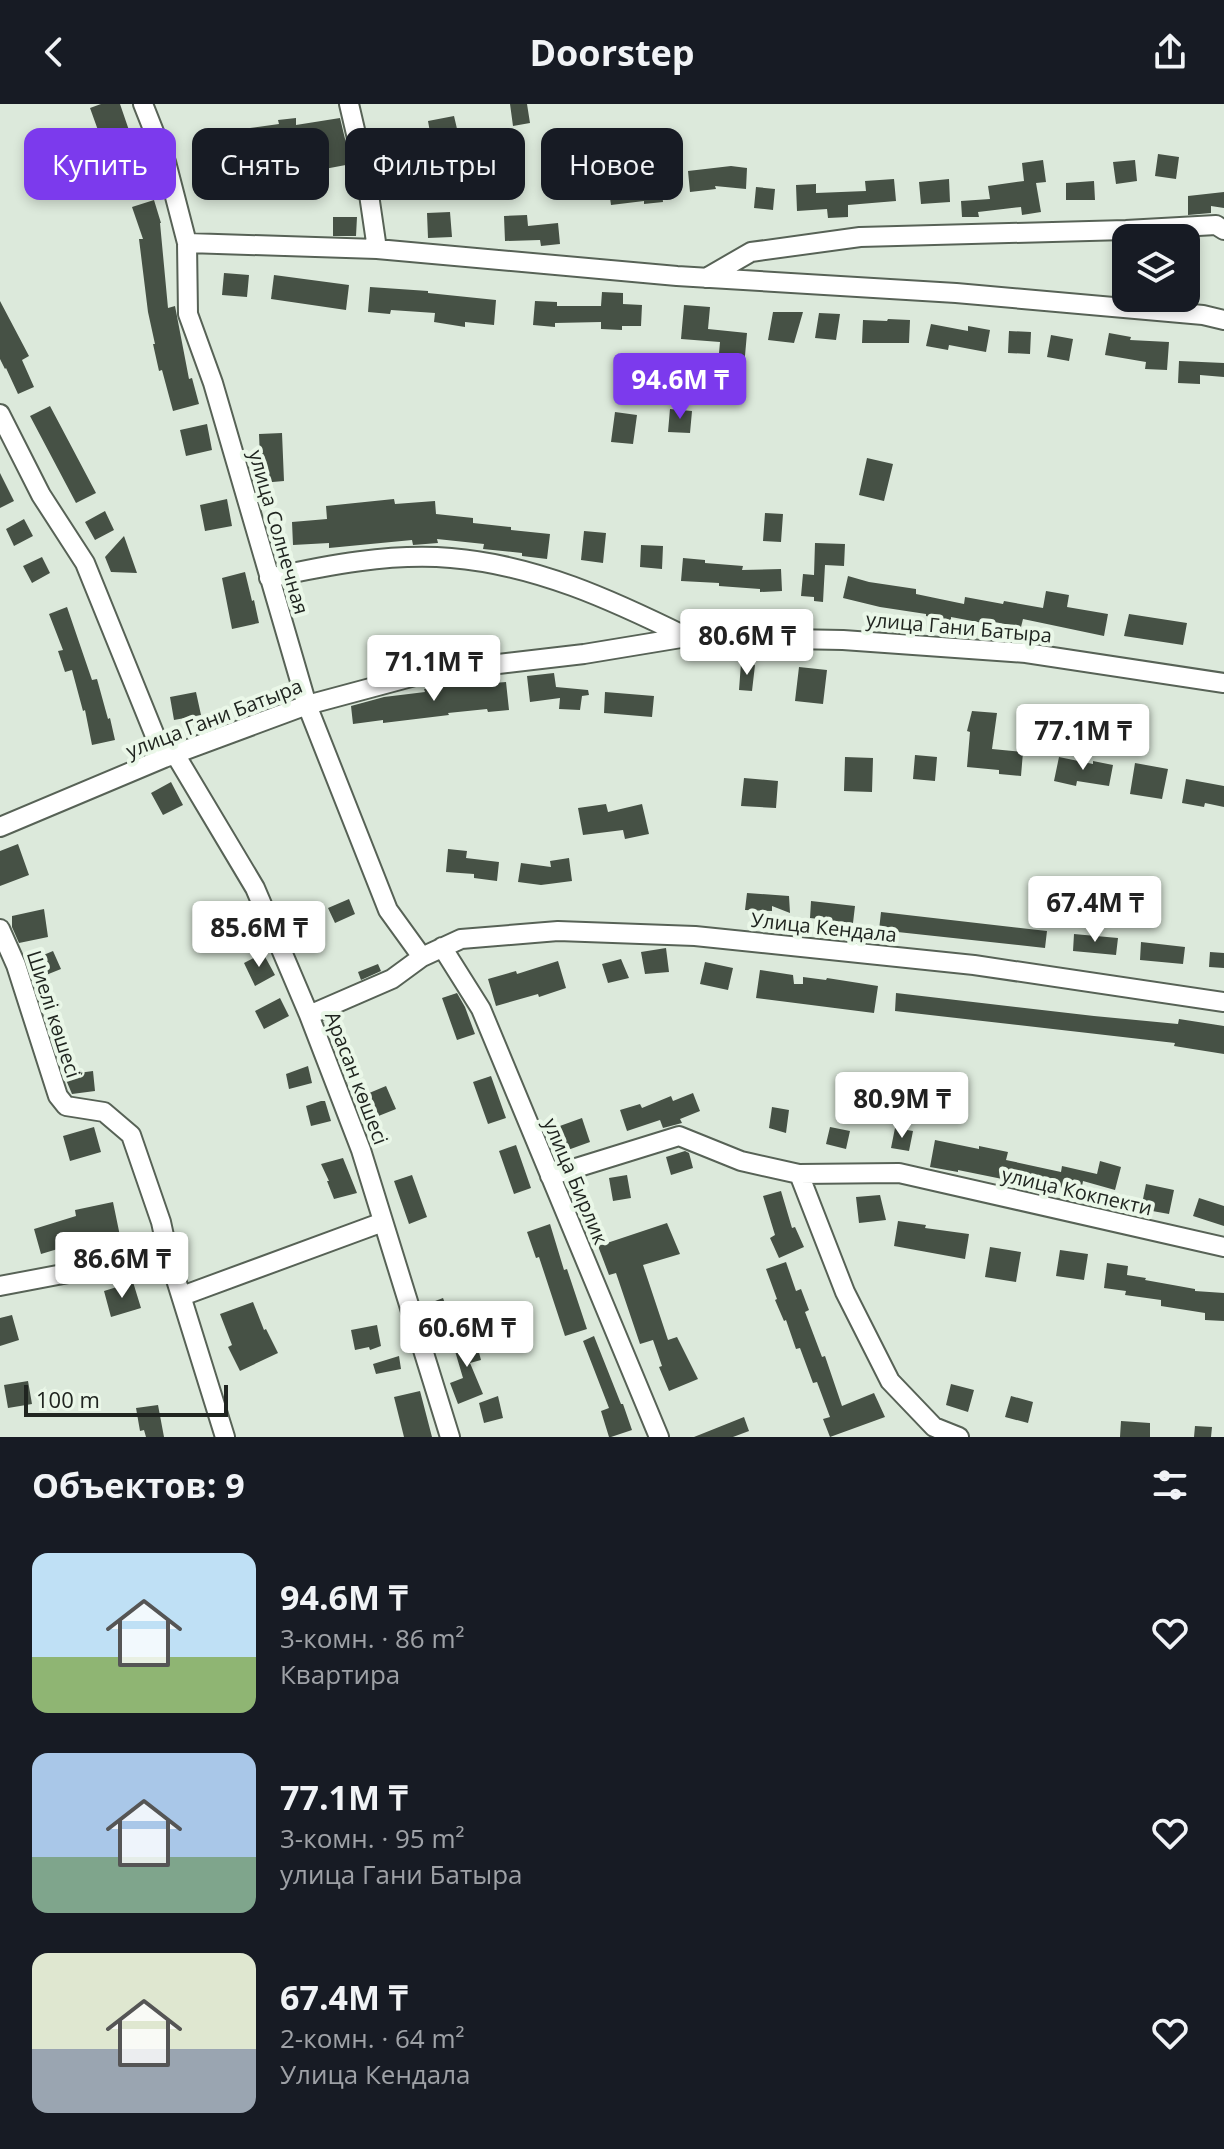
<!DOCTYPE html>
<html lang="ru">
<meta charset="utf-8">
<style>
body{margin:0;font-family:"Open Sans",sans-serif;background:#20242c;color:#f1f3f6;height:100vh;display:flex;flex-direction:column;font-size:30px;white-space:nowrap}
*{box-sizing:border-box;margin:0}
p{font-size:26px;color:#9ea1a6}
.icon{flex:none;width:44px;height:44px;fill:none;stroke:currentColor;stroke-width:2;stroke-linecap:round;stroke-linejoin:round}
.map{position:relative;height:1333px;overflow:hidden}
.drawer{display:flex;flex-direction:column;background:#171b24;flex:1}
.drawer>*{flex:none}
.top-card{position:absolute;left:24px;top:24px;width:800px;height:72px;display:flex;gap:16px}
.tools{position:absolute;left:1112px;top:120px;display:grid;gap:16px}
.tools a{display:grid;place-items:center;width:88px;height:88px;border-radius:16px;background:#171b24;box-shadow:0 4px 12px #0003;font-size:40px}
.scale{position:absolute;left:24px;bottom:20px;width:204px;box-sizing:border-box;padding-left:8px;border:4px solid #202520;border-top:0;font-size:22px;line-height:28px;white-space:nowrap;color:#202520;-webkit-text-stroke:6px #eaf7e8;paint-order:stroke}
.price{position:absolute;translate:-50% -68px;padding:0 18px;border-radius:8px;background:#fff;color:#222;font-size:26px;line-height:52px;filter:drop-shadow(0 2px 4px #0008)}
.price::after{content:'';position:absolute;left:50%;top:48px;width:24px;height:18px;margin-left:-12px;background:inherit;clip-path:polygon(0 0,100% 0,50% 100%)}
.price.active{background:#7c3aed;color:#fff}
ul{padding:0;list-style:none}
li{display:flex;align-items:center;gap:24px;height:200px;padding:0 32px}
li span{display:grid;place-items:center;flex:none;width:224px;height:160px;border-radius:16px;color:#555}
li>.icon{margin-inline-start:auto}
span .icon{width:96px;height:96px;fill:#fffc;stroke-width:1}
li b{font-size:34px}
h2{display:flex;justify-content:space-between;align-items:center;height:96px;padding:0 32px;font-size:34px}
.pill{padding:0 28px;border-radius:16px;background:#171b24;box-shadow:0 4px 12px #0003;font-size:28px;line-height:72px}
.pill.active{background:#7c3aed;color:#fff}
header{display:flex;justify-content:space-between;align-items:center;height:104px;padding:0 32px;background:#171b24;font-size:36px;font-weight:700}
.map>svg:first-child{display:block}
.building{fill:#465145}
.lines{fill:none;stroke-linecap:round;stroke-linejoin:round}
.minor-casing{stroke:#576256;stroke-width:22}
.minor{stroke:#fff;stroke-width:18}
.labels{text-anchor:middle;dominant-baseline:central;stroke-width:8;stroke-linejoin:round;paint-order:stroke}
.street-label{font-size:20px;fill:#202520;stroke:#eaf7e8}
</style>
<header><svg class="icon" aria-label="back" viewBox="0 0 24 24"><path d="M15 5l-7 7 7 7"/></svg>Doorstep<svg class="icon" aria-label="share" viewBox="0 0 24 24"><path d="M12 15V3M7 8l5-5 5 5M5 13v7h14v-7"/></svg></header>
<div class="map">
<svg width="1224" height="1333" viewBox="0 0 1224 1333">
<rect width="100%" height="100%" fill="#dce9db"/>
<path class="building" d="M101,0H120L145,73L124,80L105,27L99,29L90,4Z
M510,0H527L530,19L513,22Z
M454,12L458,29L431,34L428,17Z
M296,14V21L340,14L351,60L298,70L294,48L253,52L250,24L279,20L278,16Z
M392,36L395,53L375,57L371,41Z
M236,44L239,75L214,77L211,47Z
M1158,50L1179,53L1176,75L1155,72Z
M1043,56L1046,78L1036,79L1041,108L1022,111L1021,103L978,108L979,113H962L961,97L990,95L988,82L1024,77L1022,59Z
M1135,56L1137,77L1116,80L1113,58Z
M731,62L747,64L746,85L715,82L716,85L690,88L688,67Z
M894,75L896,97L848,101V113L828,114L827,105L797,107L796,81L816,80V89L866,87L865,77Z
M949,75L950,98L921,100L919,78Z
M661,77L663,98L644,100V97L611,101L608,80L627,78L628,80Z
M1094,77L1095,96H1066V79Z
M756,83L775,85L773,106L754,104Z
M1224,88V104L1211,102V109L1188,111V92Z
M154,96L161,119H160L168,204L175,202L189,275L192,274L199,300L173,307L162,266L159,267L153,240H155L148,208L139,135H143L132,103Z
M450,108L452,133L428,134L427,109Z
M527,111L528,122L558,119L560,140L541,142L540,136L505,137L504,112Z
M333,113H357L356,132H333Z
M224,169L249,171L247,193L222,191Z
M274,171L349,181L346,206L271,195Z
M370,183L428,187V189L496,196L494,221L465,218V223L434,218L435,209L391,206L390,210L368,208Z
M602,188L623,189V200L642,201L641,222H622V226L601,225V218L555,219V223L533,221L535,197L557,198V202H601Z
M0,197L29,252L22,256L34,283L18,290L6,264L5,265L0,255Z
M684,201L710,203L708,225L747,229L744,263L718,260L720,238L681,235Z
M773,208H803L794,239L768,236Z
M819,209L840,210L836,236L815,234Z
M888,215L910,216L909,239H862L863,216L887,217Z
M931,220L968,227V222L990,226L986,248L949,241L948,246L926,242Z
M1009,227L1031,228L1030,250L1008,249Z
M1109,229L1131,233L1130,236L1169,238L1167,266L1145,265L1146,258L1105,251Z
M1051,231L1073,235L1069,257L1047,253Z
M1179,257L1224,259V273L1200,271V280L1178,279Z
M50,302L96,389L76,399L30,312Z
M670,305L692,307L690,329L668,328Z
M615,308L637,311L633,340L611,338Z
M207,320L212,346L186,352L180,326Z
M282,329L284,377L261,379L259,330Z
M867,354L893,360L884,397L859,391Z
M0,369L14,397L0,404Z
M227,395L232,422L205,427L200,401Z
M394,395L395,400L435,397L436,410L473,414V419L511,423V426L550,430L547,455L522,452V449L483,445L484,440L437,435L438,439L413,441L412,436L329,444V439L293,441L292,418L327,415L326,402Z
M105,407L114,426L95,436L85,418Z
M765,409L783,410L781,438L763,437Z
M24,415L33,432L14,442L6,425Z
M584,427L606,429L603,459L581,456Z
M124,432L137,469L111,468L105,453Z
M815,439L845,440L844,462L825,461L823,498L814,497V493L801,492L803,470L814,471Z
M641,441L663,442L662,465L640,463Z
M42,453L50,469L32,479L23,462Z
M683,454L705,456V459L743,462L742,466L781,465L782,487L760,488V485L719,482V479L681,477Z
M245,468L252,497L254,496L259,519L232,525L222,474Z
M848,472L869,478L916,485V490L964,500L965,493L1003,500L1004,497L1043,504L1046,487L1069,491L1067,503L1108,510L1104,532L1023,515L1021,523L984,516L983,519L951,513V517L926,512V510L880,503L843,494Z
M67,503L92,576L97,575L108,615L110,614L115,636L92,641L85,606L83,607L72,566L65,568L58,547L63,546L49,510Z
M1129,510L1187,519L1183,541L1124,532Z
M741,559L755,561L752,587L739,586Z
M799,563L827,566L823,600L795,597Z
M554,569L556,583L588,586L589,591L582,592L580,606L559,605L560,594L530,598L527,572Z
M481,577V580L506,578L509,606L488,608L487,605L448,609L449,611L383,619V616L353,620L351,602L384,593L425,588L424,585L460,581L459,579Z
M196,588L201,611L174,616L170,593Z
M605,588L654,592L652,613L604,609Z
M972,607L997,609L992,645L1023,648L1021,672L999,670V666L967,663L970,628L967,627Z
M915,651L937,653L935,677L913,675Z
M845,653L873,654L872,688L844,687Z
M1059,653L1093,660V657L1113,661L1109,682L1077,677L1076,682L1054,677Z
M1135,659L1168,665L1162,695L1130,690Z
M744,674L778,677L776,704L741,702Z
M1186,675L1224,682V703L1205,699L1204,703L1182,699Z
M171,678L183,701L163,711L151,689Z
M606,700L608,708L642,700L649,730L625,735L623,726L583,731L578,704Z
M18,740L29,771L0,782V747Z
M448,745L467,747L466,754L499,758L497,777L474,774V770L446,768Z
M569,754L572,777L541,781L518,778L521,759L551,763L550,757Z
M747,789L789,792L790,809L772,802V807L745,806Z
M349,795L355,810L335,819L328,804Z
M811,797L855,802L853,819L810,814Z
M44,805L48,833L19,839L12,823V812Z
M881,808L1047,827L1045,844L879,826Z
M1074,830L1118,834L1116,851L1073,847Z
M1141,838L1185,843L1183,860L1140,856Z
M666,844L669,868L645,870L641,848Z
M53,847L61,865L41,873L34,855Z
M1210,848L1224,849V864L1209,863Z
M263,849L275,871L255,882L244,859Z
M621,855L629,874L608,879L602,860Z
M558,857L566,884L539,893L538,890L496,902L488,875L516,867L517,870Z
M705,858L733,864L728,886L700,880Z
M378,860L381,867L361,876L358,868Z
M760,866L793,871L794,880H803V873L826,876L827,874L878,882L874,909L756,894Z
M457,889L465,903L475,930L457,936L442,894Z
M896,889L1094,912L1178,920L1179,915L1224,922V950L1174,942L1175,939L895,907Z
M280,894L289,912L264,925L255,907Z
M308,962L312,979L289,985L286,970Z
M93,967L95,987L72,990L64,971Z
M491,972L506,1014L488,1020L473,978Z
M386,982L396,1005L371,1015L362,992Z
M693,989L700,1007L680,1015L682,1019L663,1024L660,1016L627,1027L620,1006L640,1000L642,1004L671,992L673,997Z
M321,997H325L331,1017L311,1022L306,1002Z
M772,1003L789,1006L786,1029L769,1024Z
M582,1014L590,1038L565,1047L557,1023Z
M94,1023L101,1048L70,1057L63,1032Z
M830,1023L850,1027L846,1045L826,1040Z
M895,1024L913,1027L909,1047L891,1044Z
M935,1036L979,1045V1042L1008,1048L1006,1056L1061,1068L1062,1062L1097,1070L1100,1057L1121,1063L1115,1086L1083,1077L1081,1088L1041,1079L1040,1085L1017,1080V1078L958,1066V1068L930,1063Z
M516,1041L531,1084L514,1090L499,1047Z
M685,1047L689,1049L693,1064L671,1071L666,1053Z
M343,1054L357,1089L334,1095L327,1077H329L321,1060Z
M412,1071L427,1113L409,1120L394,1077Z
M627,1071L631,1094L613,1097L609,1074Z
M1146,1080L1174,1086L1169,1110L1141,1105Z
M781,1087L792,1124L795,1123L804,1143L779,1154L770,1134L775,1131L763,1092Z
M880,1091L886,1116L859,1119L856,1093Z
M1199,1094L1224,1102V1122L1193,1112Z
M113,1098L120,1132L71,1141L41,1150L34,1125L76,1112L75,1106Z
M898,1117L926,1121L925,1124L969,1130L965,1155L894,1142Z
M667,1119L680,1150L643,1161L668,1236L677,1233L698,1275L669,1287L659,1263L662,1262L653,1236L640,1240L616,1169L609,1171L598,1142Z
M550,1120L564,1166L567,1165L587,1225L565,1232L539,1153L536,1154L527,1128Z
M990,1143L1021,1148L1016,1178L985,1173Z
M1060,1146L1088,1150L1084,1176L1056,1172Z
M786,1158L796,1187L801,1185L809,1206L805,1208L822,1253L825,1252L842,1302L874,1289L885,1313L830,1333L823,1315L830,1313L817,1278L813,1279L800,1244L796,1245L786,1216L784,1217L775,1196L777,1195L766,1165Z
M1107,1159L1128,1162L1127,1171L1146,1174L1145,1176L1195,1185V1187L1224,1189V1217L1205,1216V1209L1161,1202V1196L1125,1191L1126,1187L1104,1184Z
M133,1178L141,1204L111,1213L104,1187Z
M443,1194L451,1215L429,1224L422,1202Z
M253,1198L264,1226L266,1225L278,1249L240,1267L228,1243L232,1241L220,1210Z
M12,1211L19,1236L0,1242V1214Z
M377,1221L381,1242L370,1246L369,1243L355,1246L351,1226Z
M474,1230L481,1256L470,1259L483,1290L458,1300L450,1279L463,1274L452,1237Z
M594,1232L621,1300H623L632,1326L611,1333H609L601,1307L609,1304L583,1237Z
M399,1252L401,1265L376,1270L373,1260Z
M28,1277L32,1300L8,1304L4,1281Z
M951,1280L974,1286L968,1308L946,1301Z
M420,1287L432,1333H404L394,1293Z
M498,1292L503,1314L484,1319L479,1299Z
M1011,1292L1033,1298L1028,1319L1005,1313Z
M158,1301L164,1333H146L144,1326L140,1327L136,1304Z
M744,1313L749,1327L733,1333H694Z
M1121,1317L1150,1319V1333H1120Z
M1195,1322L1212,1323L1211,1333H1194Z"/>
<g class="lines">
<defs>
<path id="minor" d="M143,0L166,58L187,139L188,210L213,279L307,601L388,806L422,853
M349,0L367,77L377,145
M187,139L377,145L677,172L956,189L1203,211L1224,216
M706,174L751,148L860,133L1126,126L1216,121L1224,126
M0,310L41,391L85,459L164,654
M269,474C328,461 390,449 451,454C536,461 612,496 687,533
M175,650L255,784L309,911L361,1046L450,1333
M0,723L164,654L307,601L430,568L584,550L687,533L843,536L1026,549L1224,579
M0,825L16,861L58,992L66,1002L104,1008L131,1031L161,1118L168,1150L225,1333
M442,843L481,905L659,1333
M309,911L392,875L422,853L461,835L558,827L695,832L974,861L1224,898
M799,1070L845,1188L890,1277L934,1323L959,1333
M550,1072L679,1032L741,1057L799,1070L899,1069L1224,1143
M0,1182L168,1150
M182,1192L383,1118"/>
</defs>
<use href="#minor" class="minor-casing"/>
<use href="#minor" class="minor"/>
</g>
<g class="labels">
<g class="street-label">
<text transform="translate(279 428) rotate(74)">улица Солнечная</text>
<text transform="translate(959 523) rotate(5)">улица Гани Батыра</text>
<text transform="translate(214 614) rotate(-21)">улица Гани Батыра</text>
<text transform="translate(824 823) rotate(6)">Улица Кендала</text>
<text transform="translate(54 910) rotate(72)">Шиелі көшесі</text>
<text transform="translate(357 974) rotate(69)">Арасан көшесі</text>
<text transform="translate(576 1077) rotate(67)">улица Бирлик</text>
<text transform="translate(1077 1087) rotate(13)">улица Кокпекти</text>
</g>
</g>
</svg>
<div class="tools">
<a><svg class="icon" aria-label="layers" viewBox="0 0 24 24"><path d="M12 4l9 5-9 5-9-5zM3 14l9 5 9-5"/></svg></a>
</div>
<div class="scale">100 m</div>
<b class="price active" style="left:680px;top:317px">94.6M ₸</b>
<b class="price" style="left:747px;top:573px">80.6M ₸</b>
<b class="price" style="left:434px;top:599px">71.1M ₸</b>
<b class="price" style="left:1083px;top:668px">77.1M ₸</b>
<b class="price" style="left:1095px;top:840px">67.4M ₸</b>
<b class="price" style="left:259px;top:865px">85.6M ₸</b>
<b class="price" style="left:902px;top:1036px">80.9M ₸</b>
<b class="price" style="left:122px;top:1196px">86.6M ₸</b>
<b class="price" style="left:467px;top:1265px">60.6M ₸</b>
<div class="top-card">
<a class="pill active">Купить</a>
<a class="pill">Снять</a>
<a class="pill">Фильтры</a>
<a class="pill">Новое</a>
</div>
</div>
<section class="drawer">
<h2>Объектов: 9<svg class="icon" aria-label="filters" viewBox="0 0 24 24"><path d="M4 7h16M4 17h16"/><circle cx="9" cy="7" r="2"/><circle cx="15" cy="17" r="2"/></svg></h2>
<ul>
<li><span style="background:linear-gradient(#bfe0f5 65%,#8fb573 0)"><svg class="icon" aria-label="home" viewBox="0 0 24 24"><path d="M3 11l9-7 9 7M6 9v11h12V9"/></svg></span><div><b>94.6M ₸</b><p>3-комн. · 86 m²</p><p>Квартира</p></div><svg class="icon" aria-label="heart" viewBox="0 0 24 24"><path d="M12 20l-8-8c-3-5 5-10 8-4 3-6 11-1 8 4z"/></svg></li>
<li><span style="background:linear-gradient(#a9c7e8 65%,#7fa58c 0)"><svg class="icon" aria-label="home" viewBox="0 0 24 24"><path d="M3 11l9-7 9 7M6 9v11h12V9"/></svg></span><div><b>77.1M ₸</b><p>3-комн. · 95 m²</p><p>улица Гани Батыра</p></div><svg class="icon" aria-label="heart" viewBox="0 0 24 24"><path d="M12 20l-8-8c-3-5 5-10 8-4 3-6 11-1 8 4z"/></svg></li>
<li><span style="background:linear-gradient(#dfe7d0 60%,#9aa5b1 0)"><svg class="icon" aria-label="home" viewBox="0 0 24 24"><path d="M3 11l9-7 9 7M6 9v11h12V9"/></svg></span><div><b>67.4M ₸</b><p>2-комн. · 64 m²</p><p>Улица Кендала</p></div><svg class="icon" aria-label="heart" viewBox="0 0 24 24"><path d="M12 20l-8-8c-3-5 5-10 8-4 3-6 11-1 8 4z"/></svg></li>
</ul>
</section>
